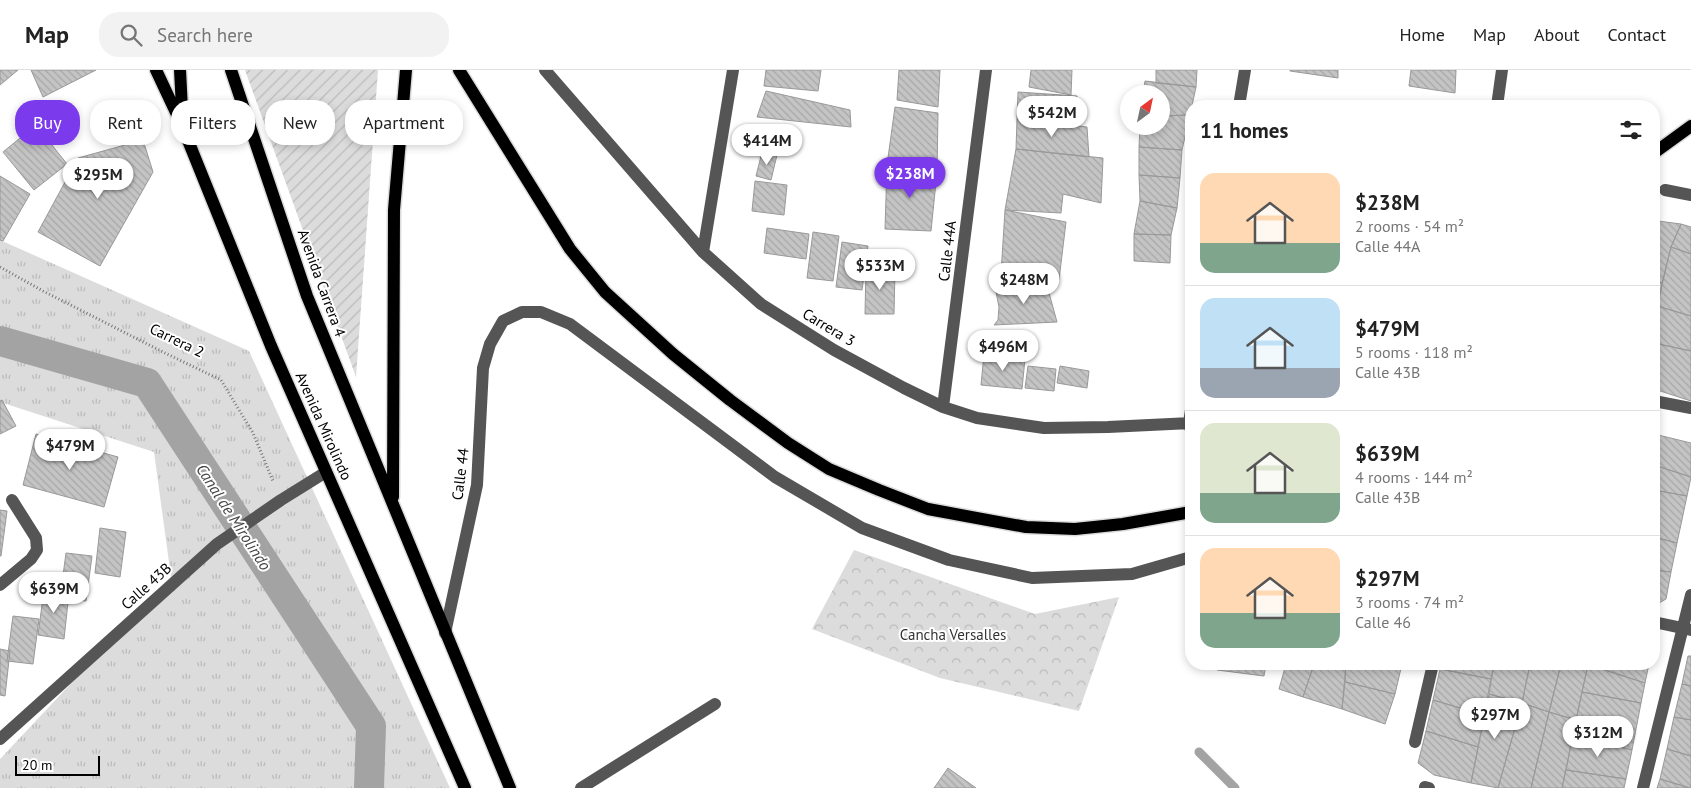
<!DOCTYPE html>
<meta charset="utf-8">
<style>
body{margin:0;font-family:"PT Sans",sans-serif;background:#f2f2f2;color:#222;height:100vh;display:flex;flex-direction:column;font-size:19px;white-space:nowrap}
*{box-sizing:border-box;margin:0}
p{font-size:16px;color:#767676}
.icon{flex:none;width:28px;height:28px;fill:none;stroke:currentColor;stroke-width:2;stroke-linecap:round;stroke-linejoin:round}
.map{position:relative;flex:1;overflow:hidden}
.sheet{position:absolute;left:1185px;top:30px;width:475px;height:570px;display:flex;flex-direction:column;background:#fff;border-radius:20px;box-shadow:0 2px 8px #0003}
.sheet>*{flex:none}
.guide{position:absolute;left:15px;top:30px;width:475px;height:45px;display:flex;gap:10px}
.needle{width:32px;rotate:33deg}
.tools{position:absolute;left:1120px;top:15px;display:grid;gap:10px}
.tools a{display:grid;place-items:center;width:50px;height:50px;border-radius:50%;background:#fff;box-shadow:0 2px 8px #0003;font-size:25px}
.scale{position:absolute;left:15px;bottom:12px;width:85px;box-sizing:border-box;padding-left:5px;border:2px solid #000;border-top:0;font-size:14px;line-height:18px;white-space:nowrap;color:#000;-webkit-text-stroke:4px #fff;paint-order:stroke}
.price{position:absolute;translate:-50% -42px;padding:0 11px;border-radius:18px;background:#fff;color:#222;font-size:16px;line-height:32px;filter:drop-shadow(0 1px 2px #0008)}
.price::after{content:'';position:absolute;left:50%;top:30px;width:15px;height:11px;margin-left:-8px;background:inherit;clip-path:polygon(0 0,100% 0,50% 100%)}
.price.current{background:#7c3aed;color:#fff}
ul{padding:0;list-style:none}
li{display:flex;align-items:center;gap:15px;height:125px;padding:0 15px}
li+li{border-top:1px solid #e0e0e0}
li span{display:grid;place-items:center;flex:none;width:140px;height:100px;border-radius:15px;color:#555}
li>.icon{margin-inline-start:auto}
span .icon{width:60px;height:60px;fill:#fffc;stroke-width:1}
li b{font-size:21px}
h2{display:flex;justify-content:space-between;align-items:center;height:60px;padding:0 15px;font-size:21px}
.pill{padding:0 18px;border-radius:20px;background:#fff;box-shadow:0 2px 8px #0003;font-size:18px;line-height:45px}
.pill.current{background:#7c3aed;color:#fff}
header{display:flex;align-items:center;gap:30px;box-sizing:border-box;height:70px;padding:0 25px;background:#fff;border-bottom:1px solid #e0e0e0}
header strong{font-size:24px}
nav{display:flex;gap:28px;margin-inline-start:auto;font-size:18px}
.search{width:350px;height:45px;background:#f2f2f2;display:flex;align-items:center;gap:12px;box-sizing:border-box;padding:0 18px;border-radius:20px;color:#767676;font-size:19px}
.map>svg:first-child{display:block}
.grass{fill:url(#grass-tufts)}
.forest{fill:url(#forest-crowns)}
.garden{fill:url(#garden-furrows)}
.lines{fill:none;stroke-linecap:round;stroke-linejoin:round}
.stream{stroke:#a3a3a3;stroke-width:9}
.canal{stroke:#a3a3a3;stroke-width:30}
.building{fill:url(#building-back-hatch);stroke:#999}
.major-casing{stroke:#dbdbdb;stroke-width:15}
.path{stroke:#777;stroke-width:3;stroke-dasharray:1 2.5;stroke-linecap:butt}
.minor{stroke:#555;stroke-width:12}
.major{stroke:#000;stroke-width:12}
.labels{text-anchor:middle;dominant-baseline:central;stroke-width:4;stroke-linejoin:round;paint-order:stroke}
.street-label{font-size:15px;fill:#000;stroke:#fff}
.park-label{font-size:15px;fill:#333;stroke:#fff}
.water-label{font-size:16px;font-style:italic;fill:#444;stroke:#fff}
</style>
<header>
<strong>Map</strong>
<div class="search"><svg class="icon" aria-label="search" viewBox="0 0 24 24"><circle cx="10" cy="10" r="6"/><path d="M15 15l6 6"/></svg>Search here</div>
<nav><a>Home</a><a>Map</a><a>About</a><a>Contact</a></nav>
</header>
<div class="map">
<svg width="1691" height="718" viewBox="0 0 1691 718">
<defs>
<pattern id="grass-tufts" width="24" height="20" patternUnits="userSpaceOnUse" patternTransform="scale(1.25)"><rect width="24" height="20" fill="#dcdcdc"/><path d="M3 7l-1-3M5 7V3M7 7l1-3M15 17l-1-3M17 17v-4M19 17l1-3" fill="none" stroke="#bbb"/></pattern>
<pattern id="forest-crowns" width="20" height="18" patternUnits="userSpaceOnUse" patternTransform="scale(1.25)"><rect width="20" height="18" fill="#dcdcdc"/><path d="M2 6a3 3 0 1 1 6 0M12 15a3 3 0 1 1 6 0" fill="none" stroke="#bbb"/></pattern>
<pattern id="garden-furrows" width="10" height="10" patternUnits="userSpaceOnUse" patternTransform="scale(1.25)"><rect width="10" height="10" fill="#dcdcdc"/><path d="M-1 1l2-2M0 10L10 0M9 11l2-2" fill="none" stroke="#bbb"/></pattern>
<pattern id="building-back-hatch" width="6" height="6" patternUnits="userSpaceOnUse" patternTransform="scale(1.25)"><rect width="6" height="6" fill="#c4c4c4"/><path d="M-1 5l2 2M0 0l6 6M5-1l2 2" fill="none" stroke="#a7a7a7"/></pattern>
</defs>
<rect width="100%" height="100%" fill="#fff"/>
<path class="grass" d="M0,170L249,281L450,718H0V689L171,507L154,382L0,332Z"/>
<path class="forest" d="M854,480L1035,544L1119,527L1079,641L940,608L812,559Z"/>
<path class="garden" d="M245,0H378L356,307Z"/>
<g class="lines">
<path class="stream" d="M1199,682L1235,718"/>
<path class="canal" d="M0,271L147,313L371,656L369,718"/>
</g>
<path class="building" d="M0,0H18L0,15Z
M31,0H96L43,27Z
M766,0H821L818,21L764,16Z
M899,0H940L938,37L897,30Z
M1031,0H1072L1071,25L1029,17Z
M1156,0H1197L1196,17L1156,13Z
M1290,0H1338V8L1290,1Z
M1411,0H1456L1455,23L1409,16Z
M1145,11L1196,17L1190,45L1161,46V24H1143Z
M766,21L850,40L851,57L757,47Z
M1018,22L1077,26L1074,56L1017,49Z
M895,37L938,43L937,102L887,95Z
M1190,45L1182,80L1139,77L1140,56H1161V46Z
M1017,49L1087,57L1089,87L1016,79Z
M36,55L67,94L34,120L3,82Z
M143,70L153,102L100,196L38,162L78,88Z
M1139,77L1182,80L1180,108L1139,105Z
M1016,79L1103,88L1101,133L1063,124L1061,143L1005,140Z
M762,82L777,85L771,110L756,106Z
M887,95L937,102L931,161L885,159Z
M1139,105L1180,108L1177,138L1140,131Z
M0,106L30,124L3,171L0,170Z
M755,111L787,115L784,145L752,141Z
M1140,131L1177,138L1171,165L1134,164Z
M1005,140L1066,152L1059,210L1001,204Z
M1658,151L1681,154L1671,177L1662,213L1654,210V162Z
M1681,154L1691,157V184L1671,177Z
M767,158L809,164L806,189L764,183Z
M813,162L839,166L833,211L807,208Z
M1134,164L1171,165L1170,193L1134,191Z
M842,172L868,176L862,220L836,217Z
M1671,177L1691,184V246L1657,236Z
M866,198L895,199L894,244H865Z
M1654,210L1662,213L1654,261Z
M994,212L1048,219L1057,252L994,255L998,250L999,237Z
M1657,236L1691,246V281L1654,273Z
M1654,273L1691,281V331L1654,319Z
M984,284L1025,289L1022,319L981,315Z
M1028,296L1056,299L1054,321L1025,318Z
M1060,296L1089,301L1087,318L1057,313Z
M2,330L16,356L0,364V331Z
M36,364L118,387L104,437L23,415Z
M1654,364L1691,373V407L1654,395Z
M1654,395L1691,407L1687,426L1654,420Z
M1654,420L1687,426L1677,473L1654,467Z
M0,440L7,441L1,486H0Z
M100,458L126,462L120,507L95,503Z
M1654,467L1677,473L1671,502L1654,500Z
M66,483L92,486L86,531L60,528Z
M1654,500L1671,502L1666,529L1654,536Z
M44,520L69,523L64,569L38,565Z
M13,546L39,549L33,594L7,591Z
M0,579L10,581L5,626L0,625Z
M1688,586H1691V616L1682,614Z
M1217,594H1266L1264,606L1217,600Z
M1286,594H1314L1303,627L1279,619Z
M1314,594H1346L1342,639L1303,627Z
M1346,594H1402L1395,624L1345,612Z
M1442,594H1494L1491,609L1440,599Z
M1494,594H1530L1522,633L1489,624Z
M1530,594H1561L1549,642L1522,633Z
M1561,594H1588L1576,650L1549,642Z
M1588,594H1649L1645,613Z
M1588,595L1645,613L1641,633L1582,622Z
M1440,599L1491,609L1484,645L1433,630Z
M1345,612L1395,624L1385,654L1342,639Z
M1682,614L1691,616V650L1674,647Z
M1582,622L1641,633L1632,680L1573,665Z
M1489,624L1522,633L1498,718L1471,713Z
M1433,630L1484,645L1478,677L1426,661Z
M1522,633L1549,642L1531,718H1498Z
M1549,642L1576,650L1562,718H1531Z
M1674,647L1691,650V686L1667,679Z
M1426,661L1478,677L1471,713L1434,705L1418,693Z
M1573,665L1632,680L1626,709L1566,700Z
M1667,679L1691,686V718L1660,709Z
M948,698L976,718H934Z
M1566,700L1626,709L1624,718H1562Z
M1660,709L1689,718H1657Z"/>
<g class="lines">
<defs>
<path id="major" d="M156,0L180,51
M180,0L183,58L271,276L465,718
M231,0L307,226L510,718
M459,0L570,179L605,222L673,284L730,330L788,373L829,399L879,420L928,439L1026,457L1075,459L1123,454L1191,442
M1654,83L1691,56
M393,427L394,140L406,0"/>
</defs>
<use href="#major" class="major-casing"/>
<path class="path" d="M0,197L43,221L165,283L221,310L253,363L273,411"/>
<path class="minor" d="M545,0L703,182L761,234L834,280L904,318L943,337L977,348L1044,358L1108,357L1191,353
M1239,36L1245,0
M1497,36L1502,0
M1665,120L1691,125
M703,182L733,0
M1654,331L1691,338
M943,337L986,0
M1191,340L1189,353L1191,360
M0,515L31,489L37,480L36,468L12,430
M1654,552L1691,560
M445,563L477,415L483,298L490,274L503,251L522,242H541L570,254L775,407L862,458L949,490L1032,508L1132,504L1191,487
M0,669L217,474L281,430L326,402
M1415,672L1433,594
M1425,717L1429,718
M581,718L715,634
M1643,718L1691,525"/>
<use href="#major" class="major"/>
</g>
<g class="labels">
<g class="street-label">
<text transform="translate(947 181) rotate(-83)">Calle 44A</text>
<text transform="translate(322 213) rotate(70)">Avenida Carrera 4</text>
<text transform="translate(829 257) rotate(31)">Carrera 3</text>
<text transform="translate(177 270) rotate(26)">Carrera 2</text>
<text transform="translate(324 356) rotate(66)">Avenida Mirolindo</text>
<text transform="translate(460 404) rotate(-83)">Calle 44</text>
<text transform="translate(146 516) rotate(-42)">Calle 43B</text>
</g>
<g class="park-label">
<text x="953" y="564">Cancha Versalles</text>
</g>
<g class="water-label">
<text transform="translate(234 447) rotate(57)">Canal de Mirolindo</text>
</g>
</g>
</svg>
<div class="tools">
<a><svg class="needle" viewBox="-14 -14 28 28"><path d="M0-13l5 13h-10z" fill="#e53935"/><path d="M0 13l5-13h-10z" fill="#767676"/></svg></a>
</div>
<div class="scale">20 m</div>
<b class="price" style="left:1052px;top:68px">$542M</b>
<b class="price" style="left:767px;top:96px">$414M</b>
<b class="price current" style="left:910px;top:129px">$238M</b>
<b class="price" style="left:98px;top:130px">$295M</b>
<b class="price" style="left:880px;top:221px">$533M</b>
<b class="price" style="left:1024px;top:235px">$248M</b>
<b class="price" style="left:1003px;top:302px">$496M</b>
<b class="price" style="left:70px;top:401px">$479M</b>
<b class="price" style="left:54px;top:544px">$639M</b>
<b class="price" style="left:1495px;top:670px">$297M</b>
<b class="price" style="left:1598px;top:688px">$312M</b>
<div class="guide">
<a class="pill current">Buy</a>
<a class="pill">Rent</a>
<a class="pill">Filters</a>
<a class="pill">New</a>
<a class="pill">Apartment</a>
</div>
<section class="sheet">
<h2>11 homes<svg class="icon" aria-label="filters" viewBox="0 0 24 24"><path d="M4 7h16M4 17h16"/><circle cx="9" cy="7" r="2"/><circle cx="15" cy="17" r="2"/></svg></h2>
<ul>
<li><span style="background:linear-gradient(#ffd9b3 70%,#7fa58c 0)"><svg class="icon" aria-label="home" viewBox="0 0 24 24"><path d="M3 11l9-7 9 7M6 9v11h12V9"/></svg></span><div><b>$238M</b><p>2 rooms · 54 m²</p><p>Calle 44A</p></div></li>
<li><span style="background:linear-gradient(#bfe0f5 70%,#9aa5b1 0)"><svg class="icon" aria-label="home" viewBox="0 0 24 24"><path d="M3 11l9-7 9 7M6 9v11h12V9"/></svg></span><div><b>$479M</b><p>5 rooms · 118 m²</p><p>Calle 43B</p></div></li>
<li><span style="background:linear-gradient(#dfe7d0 70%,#7fa58c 0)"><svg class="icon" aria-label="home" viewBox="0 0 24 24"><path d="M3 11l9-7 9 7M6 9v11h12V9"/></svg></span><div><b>$639M</b><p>4 rooms · 144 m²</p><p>Calle 43B</p></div></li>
<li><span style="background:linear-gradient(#ffd9b3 65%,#7fa58c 0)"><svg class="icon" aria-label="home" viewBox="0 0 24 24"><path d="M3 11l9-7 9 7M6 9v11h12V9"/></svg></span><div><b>$297M</b><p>3 rooms · 74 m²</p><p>Calle 46</p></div></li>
</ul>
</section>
</div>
